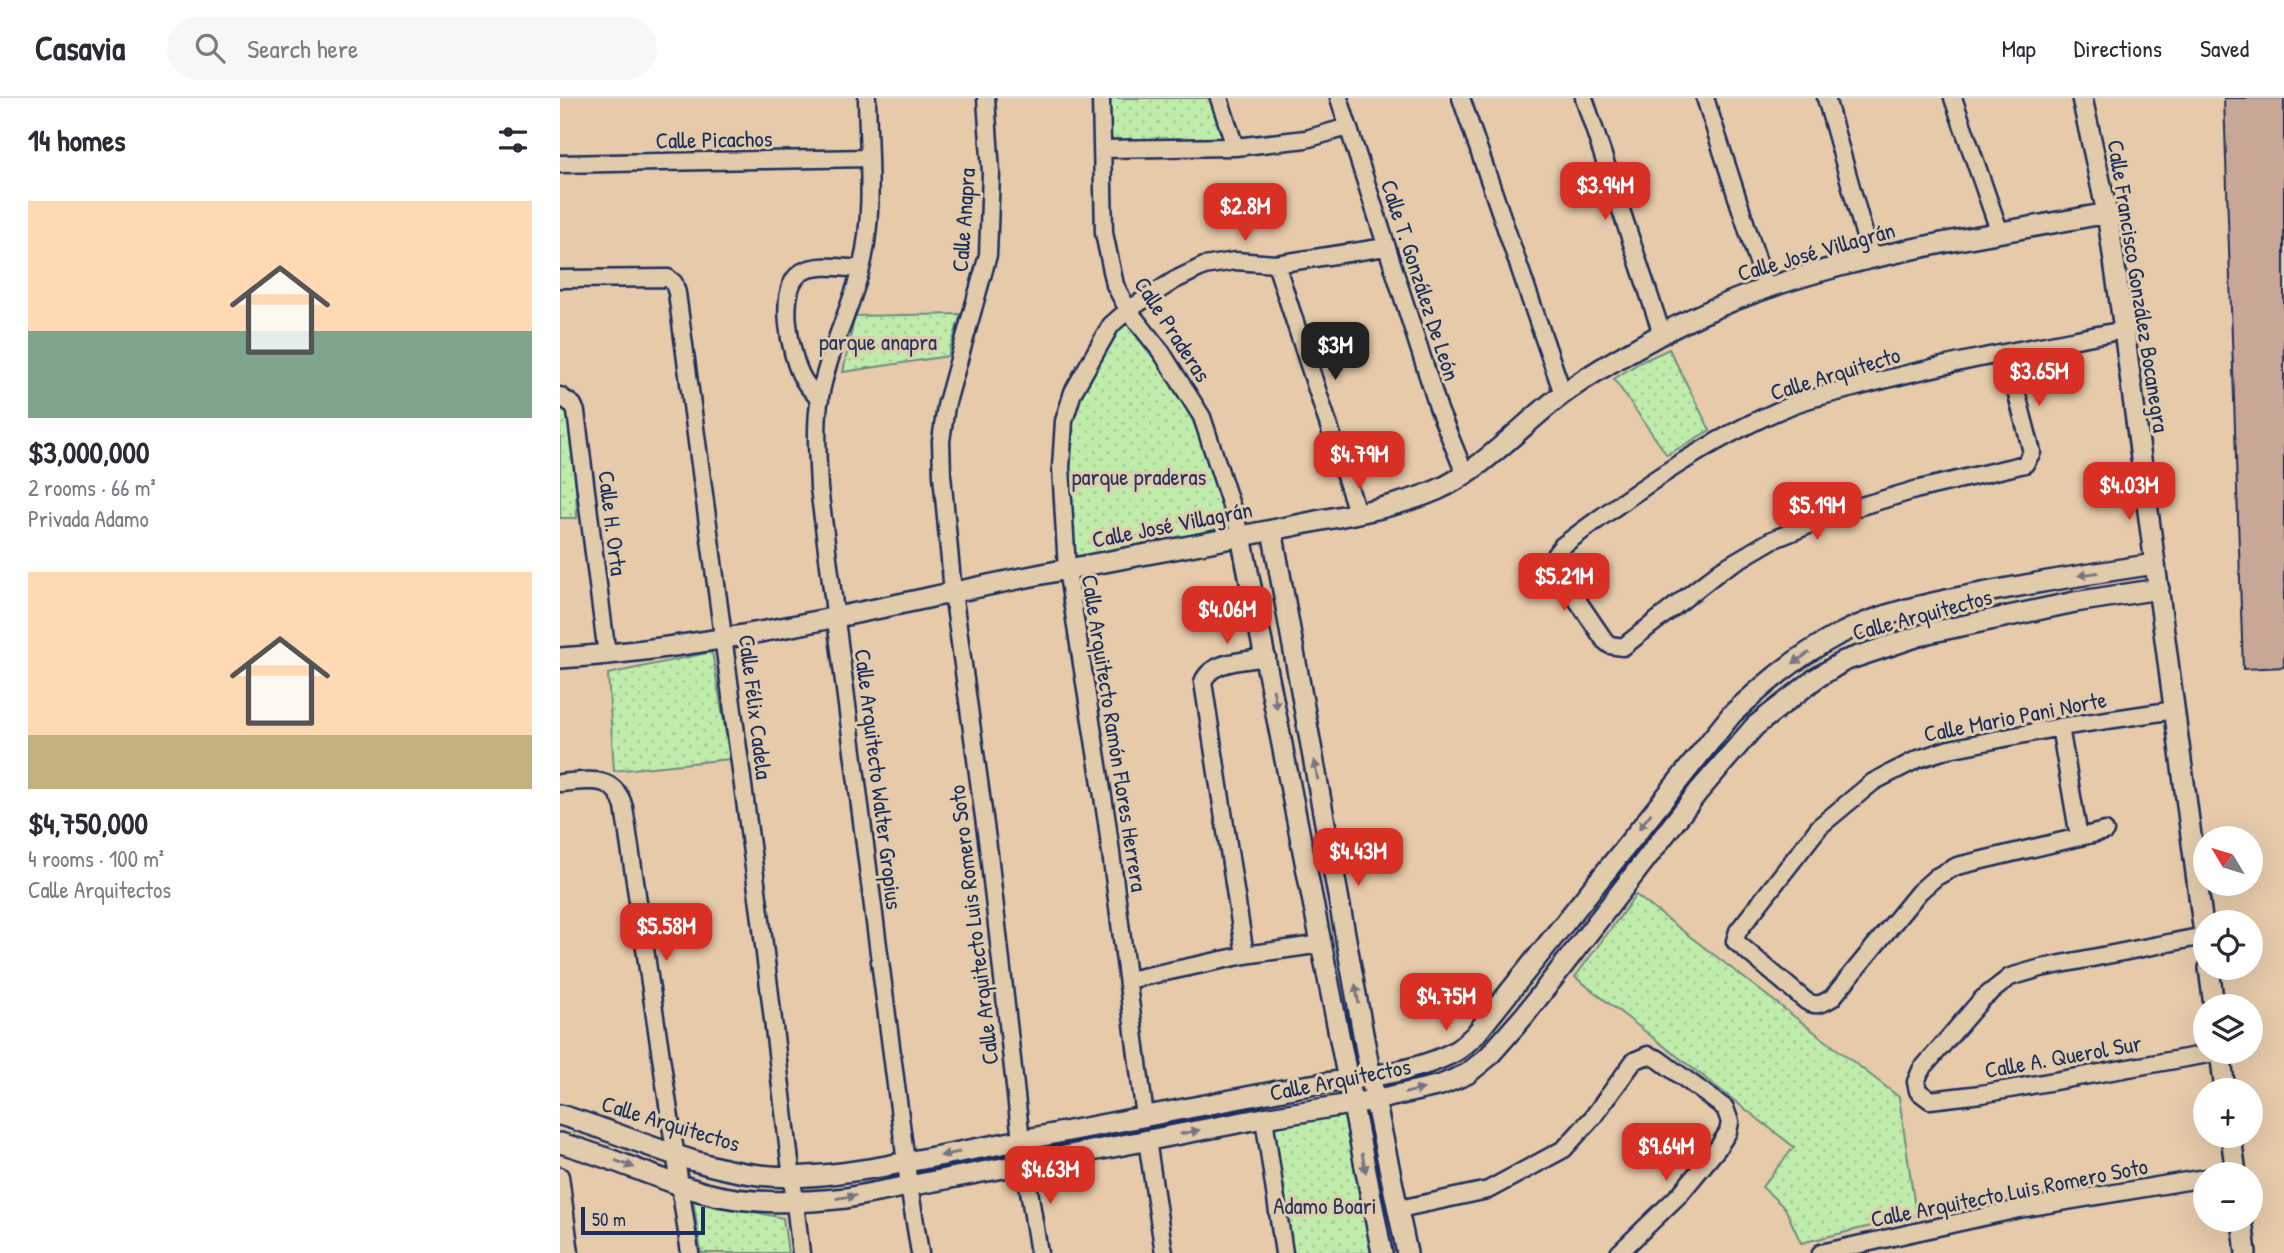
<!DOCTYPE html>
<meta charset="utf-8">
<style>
body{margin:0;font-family:"Patrick Hand",sans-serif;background:#f7f7f7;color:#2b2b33;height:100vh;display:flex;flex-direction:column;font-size:26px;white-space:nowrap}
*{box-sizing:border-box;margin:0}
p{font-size:23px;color:#7c7c81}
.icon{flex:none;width:38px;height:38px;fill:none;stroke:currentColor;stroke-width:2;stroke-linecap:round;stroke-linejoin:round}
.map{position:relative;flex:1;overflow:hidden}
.side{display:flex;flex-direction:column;background:#fff;width:560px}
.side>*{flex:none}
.needle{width:46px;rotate:308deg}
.tools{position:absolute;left:1633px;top:728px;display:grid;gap:14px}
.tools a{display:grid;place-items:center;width:70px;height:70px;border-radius:50%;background:#fff;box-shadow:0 7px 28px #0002;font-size:35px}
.scale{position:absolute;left:21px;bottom:18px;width:124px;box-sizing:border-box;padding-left:7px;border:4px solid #1b2f5e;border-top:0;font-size:19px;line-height:24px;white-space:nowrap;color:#1b2f5e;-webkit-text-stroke:5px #e2cbab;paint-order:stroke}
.price{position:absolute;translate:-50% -60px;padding:0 16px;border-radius:14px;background:#d93025;color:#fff;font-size:23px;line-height:46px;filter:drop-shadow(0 2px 4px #0008)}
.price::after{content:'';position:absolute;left:50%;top:42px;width:21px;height:16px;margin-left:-10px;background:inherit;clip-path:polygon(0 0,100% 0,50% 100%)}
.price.on{background:#222;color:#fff}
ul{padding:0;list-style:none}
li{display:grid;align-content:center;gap:14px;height:371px;padding:0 28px}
li span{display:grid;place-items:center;height:217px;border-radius:0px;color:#555}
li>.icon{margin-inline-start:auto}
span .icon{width:126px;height:126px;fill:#fffc;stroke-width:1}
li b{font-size:30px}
h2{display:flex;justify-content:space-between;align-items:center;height:84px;padding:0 28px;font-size:30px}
header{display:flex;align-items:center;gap:42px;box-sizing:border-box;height:98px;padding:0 35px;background:#fff;border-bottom:2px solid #e1e1e2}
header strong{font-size:33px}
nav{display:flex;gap:38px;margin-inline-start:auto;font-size:24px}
.search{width:490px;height:63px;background:#f7f7f7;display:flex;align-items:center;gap:18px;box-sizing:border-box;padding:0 24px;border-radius:38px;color:#7c7c81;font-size:26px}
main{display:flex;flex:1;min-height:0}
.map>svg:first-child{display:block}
.grass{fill:url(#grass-dots);stroke:#6d8e84;stroke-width:2}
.building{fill:#c9a796;stroke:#1b2f5e;stroke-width:2}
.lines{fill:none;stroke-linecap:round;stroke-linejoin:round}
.minor-casing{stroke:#1b2f5e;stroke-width:21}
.tertiary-casing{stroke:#1b2f5e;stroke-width:24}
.minor{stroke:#e2cbab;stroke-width:16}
.tertiary{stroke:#e2cbab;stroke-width:19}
.oneway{fill:#757581}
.labels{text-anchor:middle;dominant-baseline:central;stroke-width:6;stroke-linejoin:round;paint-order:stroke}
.street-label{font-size:23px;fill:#1b2f5e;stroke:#e2cbab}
.park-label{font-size:23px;fill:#233862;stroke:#e2cbab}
</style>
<header>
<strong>Casavia</strong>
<div class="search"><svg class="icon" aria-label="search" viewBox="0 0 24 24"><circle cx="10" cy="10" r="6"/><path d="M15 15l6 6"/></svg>Search here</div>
<nav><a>Map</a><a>Directions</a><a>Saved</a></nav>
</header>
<main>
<section class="side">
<h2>14 homes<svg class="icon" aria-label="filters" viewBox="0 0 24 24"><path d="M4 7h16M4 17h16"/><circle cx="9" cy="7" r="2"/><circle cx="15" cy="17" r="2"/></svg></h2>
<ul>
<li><span style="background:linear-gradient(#ffd9b3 60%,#7fa58c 0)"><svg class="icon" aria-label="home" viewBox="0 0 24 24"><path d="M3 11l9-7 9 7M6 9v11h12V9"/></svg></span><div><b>$3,000,000</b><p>2 rooms · 66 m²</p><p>Privada Adamo</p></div></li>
<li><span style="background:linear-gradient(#ffd9b3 75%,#c2b280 0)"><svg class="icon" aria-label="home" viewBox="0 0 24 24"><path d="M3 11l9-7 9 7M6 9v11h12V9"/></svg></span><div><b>$4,750,000</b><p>4 rooms · 100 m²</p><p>Calle Arquitectos</p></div></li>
</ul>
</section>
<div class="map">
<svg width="1724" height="1155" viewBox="0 0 1724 1155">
<defs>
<pattern id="grass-dots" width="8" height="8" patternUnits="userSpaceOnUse" patternTransform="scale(1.75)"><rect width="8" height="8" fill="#bfecaa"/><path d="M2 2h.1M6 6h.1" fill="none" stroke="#a4cb95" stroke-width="1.8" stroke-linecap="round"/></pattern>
</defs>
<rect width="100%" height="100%" fill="#e6caaa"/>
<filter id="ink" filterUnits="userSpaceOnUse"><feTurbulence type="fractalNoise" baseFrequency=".0143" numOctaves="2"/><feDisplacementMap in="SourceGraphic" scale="14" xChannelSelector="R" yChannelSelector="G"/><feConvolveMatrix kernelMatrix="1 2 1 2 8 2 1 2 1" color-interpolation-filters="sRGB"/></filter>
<g filter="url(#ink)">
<path class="grass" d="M542,0H659L675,49L543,51Z
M568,212L623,287L681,438L507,471L504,323Z
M401,216L388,258L283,274L295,218Z
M1109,251L1150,332L1107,357L1054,281L1079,265Z
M0,307H13L17,420H0Z
M152,554L170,661L54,673L48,576Z
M1076,797L1339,999L1356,1117L1241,1145L1225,1110L1202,1089L1234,1049L1015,879Z
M792,1005L822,1155H724L704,1020Z
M133,1101L223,1120L228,1155H141Z"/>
<path class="building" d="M1664,0H1724V569L1683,571Z"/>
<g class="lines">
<defs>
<path id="minor" d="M307,0C308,56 315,116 301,171C289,216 266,258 259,305C255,333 258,362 259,390L349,1088L360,1155
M426,0L431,75L428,157L386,308L381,343L382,377L393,494L429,756L461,1042L479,1155
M541,0L544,135L555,187L568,212L602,255L642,319L681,438
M659,0L675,49
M779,0L879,312L905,376
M901,0L1003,296
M1024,0L1102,236
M1145,0L1206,189
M1266,0L1311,160
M1393,0L1440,135
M543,51L675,49L746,41L788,29
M0,66L308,60
M716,166L797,414
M0,181L108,180L114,185L117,195L201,822L241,1155
M1446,255L1472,354L1465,366L1355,392L1281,414L1212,442L1161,472L1063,549L1050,547L1045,543L994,468L995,457L1002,448C1074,394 1148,341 1232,307C1255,298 1281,294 1304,287C1389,264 1477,249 1564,232
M0,298L13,307L16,314L47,557
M260,302C254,295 247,288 243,281C230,259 216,189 242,174C258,165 283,170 301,171
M1500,629L1519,739
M0,685C28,683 54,675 64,709L130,1155
M1545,733L1397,768L1376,779L1359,794L1272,900C1262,906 1256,909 1246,903L1175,843L1178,833L1260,728L1313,684L1358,661L1389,651L1500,629L1615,612
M1644,838L1481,870L1450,879L1422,901L1361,972L1356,984L1358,993L1370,1002L1421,996L1660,954
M685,857L643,584C651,562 687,563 707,559
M568,882L685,857L762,846
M585,1019L547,724L507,471L501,369L504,323L513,294L551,227L568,212L615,182L644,168L675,163L716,166L826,149
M704,1020L724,1155
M587,1042L604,1155
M0,1078L10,1155
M839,1111L928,1092L1004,1051L1033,1019L1074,963L1088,957L1098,961L1165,1010L1170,1024L1168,1034L1157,1051L1120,1096L1059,1155
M1261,1155L1459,1111L1645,1080"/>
<path id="tertiary" d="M1522,0L1547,115L1564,232L1645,843
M712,432L815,1002L847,1155
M681,438L822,1155
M0,560C172,549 340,503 508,471C586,456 664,442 742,426C786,417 835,410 877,392C922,372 961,328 1000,298C1031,275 1065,256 1098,238C1235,162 1395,144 1547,115
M1649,870L1654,908
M1660,954L1665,992
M0,1017C66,1036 130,1069 199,1077C241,1082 284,1075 326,1068L744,988C789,981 854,976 894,954C902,950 908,943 915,937L1172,616C1204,587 1236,559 1274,539C1322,513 1379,503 1432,493C1486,483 1541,474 1595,466
M1671,1038L1676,1076
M0,1045C48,1058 94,1080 142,1094C188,1107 239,1105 286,1100L704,1020L815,1002L881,987L907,976L928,959L964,918L1138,694L1195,628L1255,581L1284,563L1368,535L1515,504L1599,491
M1682,1122L1686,1155"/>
</defs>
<use href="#minor" class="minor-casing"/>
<use href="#tertiary" class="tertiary-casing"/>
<use href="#minor" class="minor"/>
<use href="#tertiary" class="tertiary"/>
</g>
<defs><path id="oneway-solid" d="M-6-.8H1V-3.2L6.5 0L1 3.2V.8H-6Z" transform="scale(1.75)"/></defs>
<g class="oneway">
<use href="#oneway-solid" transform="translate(1528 476) rotate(171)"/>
<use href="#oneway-solid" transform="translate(1241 560) rotate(146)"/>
<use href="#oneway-solid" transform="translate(715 601) rotate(79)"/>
<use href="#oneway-solid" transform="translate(756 672) rotate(-100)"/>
<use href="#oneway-solid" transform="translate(1085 723) rotate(128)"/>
<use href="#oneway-solid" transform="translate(797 896) rotate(-100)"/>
<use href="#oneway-solid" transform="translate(854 993) rotate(-13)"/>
<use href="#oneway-solid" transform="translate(630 1034) rotate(-11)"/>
<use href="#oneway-solid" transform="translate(390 1056) rotate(169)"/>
<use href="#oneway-solid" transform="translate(804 1065) rotate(79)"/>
<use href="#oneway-solid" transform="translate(65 1066) rotate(20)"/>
<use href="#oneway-solid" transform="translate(286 1099) rotate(-9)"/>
</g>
</g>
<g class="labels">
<g class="street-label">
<text transform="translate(154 41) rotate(-1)">Calle Picachos</text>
<text transform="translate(403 122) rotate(-86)">Calle Anapra</text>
<text transform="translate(1256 153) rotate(-16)">Calle José Villagrán</text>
<text transform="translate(861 182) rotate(72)">Calle T. González De León</text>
<text transform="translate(1579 188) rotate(81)">Calle Francisco González Bocanegra</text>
<text transform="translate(613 231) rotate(57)">Calle Praderas</text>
<text transform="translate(1275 275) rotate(-17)">Calle Arquitecto</text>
<text transform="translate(53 425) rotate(83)">Calle H. Orta</text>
<text transform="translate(612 426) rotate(-11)">Calle José Villagrán</text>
<text transform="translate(1362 516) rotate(-15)">Calle Arquitectos</text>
<text transform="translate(196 609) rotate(83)">Calle Félix Cadela</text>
<text transform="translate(1455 618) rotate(-11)">Calle Mario Pani Norte</text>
<text transform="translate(555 635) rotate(81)">Calle Arquitecto Ramón Flores Herrera</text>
<text transform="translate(319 681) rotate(83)">Calle Arquitecto Walter Gropius</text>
<text transform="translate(413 827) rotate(-97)">Calle Arquitecto Luis Romero Soto</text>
<text transform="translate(1503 958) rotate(-10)">Calle A. Querol Sur</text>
<text transform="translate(780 981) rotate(-11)">Calle Arquitectos</text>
<text transform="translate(111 1025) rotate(17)">Calle Arquitectos</text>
<text transform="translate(1449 1094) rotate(-11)">Calle Arquitecto Luis Romero Soto</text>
</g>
<g class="park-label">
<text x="318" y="243">parque anapra</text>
<text x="579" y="378">parque praderas</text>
<text x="765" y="1107">Adamo Boari</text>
</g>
</g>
</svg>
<div class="tools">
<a><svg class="needle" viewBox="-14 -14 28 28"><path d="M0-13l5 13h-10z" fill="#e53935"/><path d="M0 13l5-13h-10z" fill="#7c7c81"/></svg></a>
<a><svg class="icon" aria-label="locate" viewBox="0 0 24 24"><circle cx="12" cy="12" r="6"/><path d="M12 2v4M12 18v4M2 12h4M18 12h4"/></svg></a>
<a><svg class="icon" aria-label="layers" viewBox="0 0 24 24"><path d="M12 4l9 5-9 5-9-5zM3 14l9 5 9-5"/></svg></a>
<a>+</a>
<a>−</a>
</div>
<div class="scale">50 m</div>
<b class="price" style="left:1045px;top:124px">$3.94M</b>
<b class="price" style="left:685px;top:145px">$2.8M</b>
<b class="price on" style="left:775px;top:284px">$3M</b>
<b class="price" style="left:1479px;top:310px">$3.65M</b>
<b class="price" style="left:799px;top:393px">$4.79M</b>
<b class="price" style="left:1569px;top:424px">$4.03M</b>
<b class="price" style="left:1257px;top:444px">$5.19M</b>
<b class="price" style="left:1004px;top:515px">$5.21M</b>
<b class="price" style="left:667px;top:548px">$4.06M</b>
<b class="price" style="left:798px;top:790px">$4.43M</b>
<b class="price" style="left:106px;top:865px">$5.58M</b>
<b class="price" style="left:886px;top:935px">$4.75M</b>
<b class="price" style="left:1106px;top:1085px">$9.64M</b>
<b class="price" style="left:490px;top:1108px">$4.63M</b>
</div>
</main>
